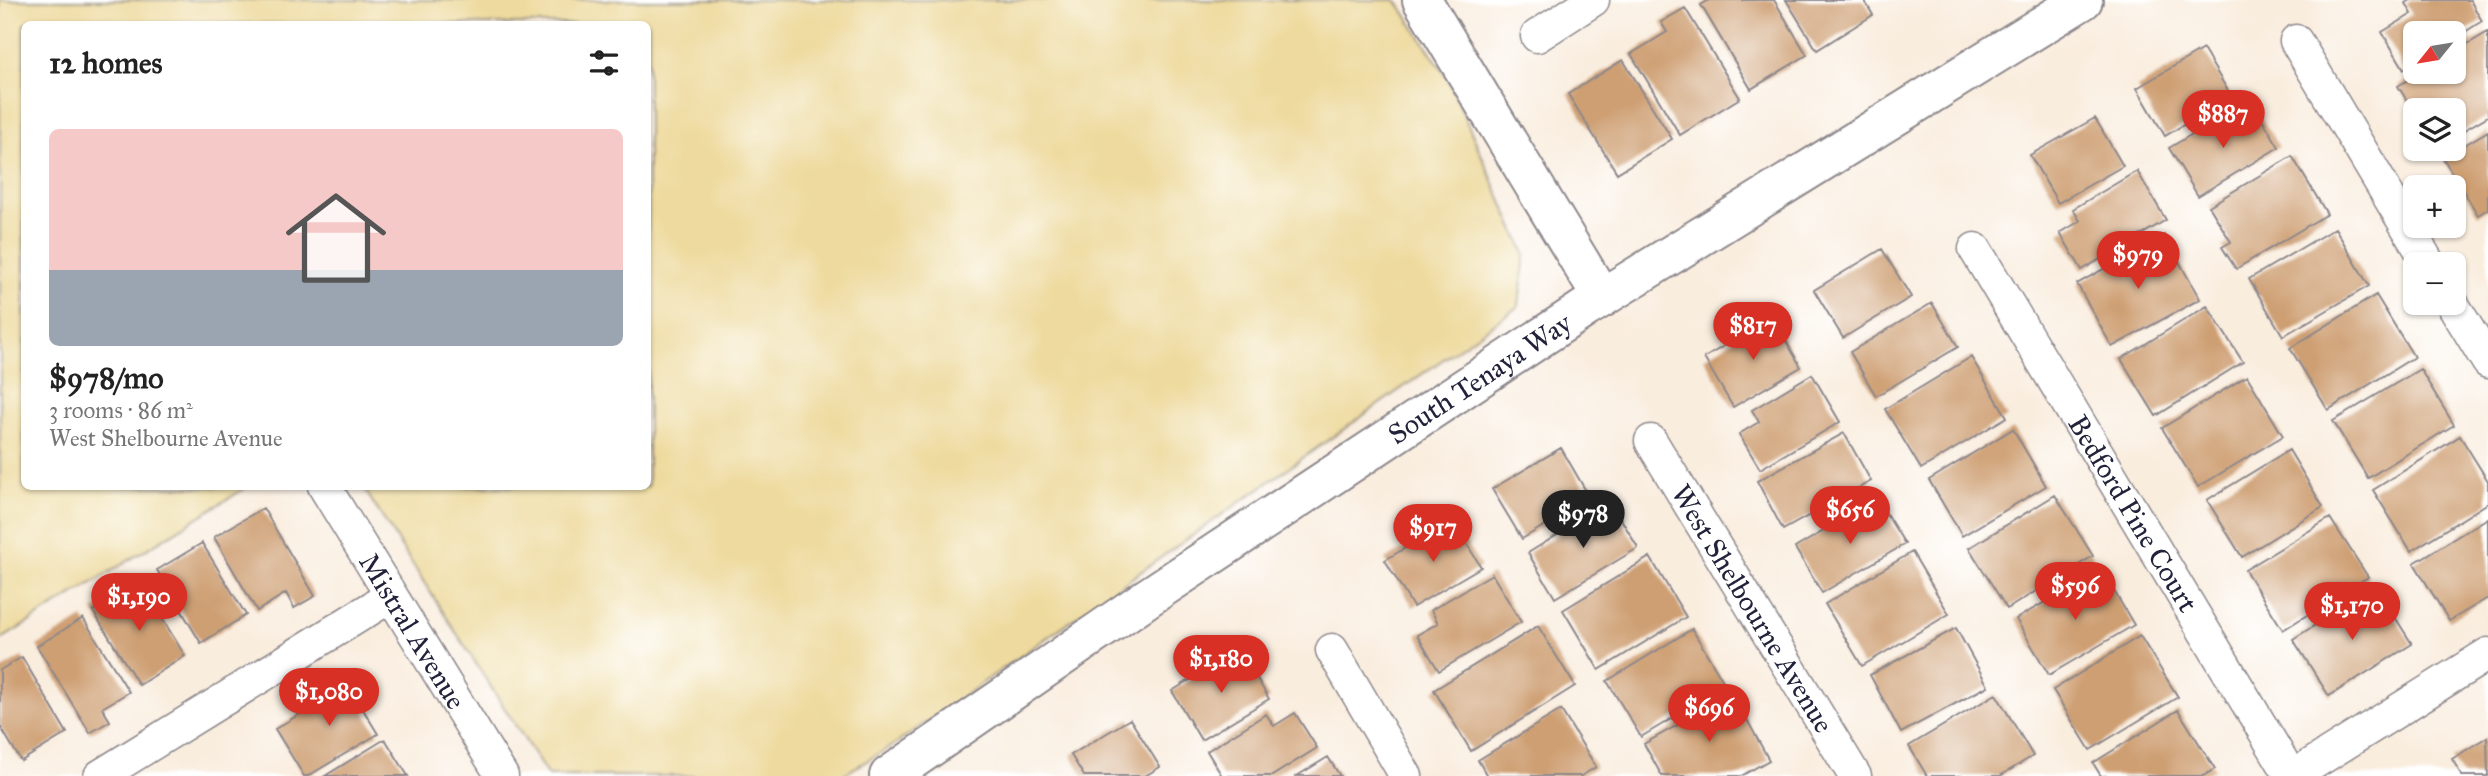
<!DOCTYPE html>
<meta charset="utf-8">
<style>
body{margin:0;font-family:"IM FELL Great Primer",serif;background:#f2f2f2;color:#222;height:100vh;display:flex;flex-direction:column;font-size:26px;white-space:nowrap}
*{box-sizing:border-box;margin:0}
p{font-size:23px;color:#767676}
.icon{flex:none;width:38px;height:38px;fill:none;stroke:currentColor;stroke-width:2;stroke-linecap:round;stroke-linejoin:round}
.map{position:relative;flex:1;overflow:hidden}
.details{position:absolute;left:21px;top:21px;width:630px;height:469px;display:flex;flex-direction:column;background:#fff;border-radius:10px;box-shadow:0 2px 5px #0004}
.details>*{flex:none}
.needle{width:46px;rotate:240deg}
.controls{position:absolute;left:2403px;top:21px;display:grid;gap:14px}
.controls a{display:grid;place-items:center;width:63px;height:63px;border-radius:10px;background:#fff;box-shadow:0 2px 5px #0004;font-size:35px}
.price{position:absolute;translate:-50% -60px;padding:0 16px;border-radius:24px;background:#d93025;color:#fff;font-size:23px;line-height:46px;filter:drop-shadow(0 2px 4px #0008)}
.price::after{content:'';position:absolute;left:50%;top:42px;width:21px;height:16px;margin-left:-10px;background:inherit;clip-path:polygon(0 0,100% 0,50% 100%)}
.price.selected{background:#222;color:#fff}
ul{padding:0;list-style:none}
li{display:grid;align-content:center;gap:14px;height:371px;padding:0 28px}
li+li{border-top:2px solid #e0e0e0}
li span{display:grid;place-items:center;height:217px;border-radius:10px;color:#555}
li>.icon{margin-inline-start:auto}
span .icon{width:126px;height:126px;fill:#fffc;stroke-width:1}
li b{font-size:30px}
h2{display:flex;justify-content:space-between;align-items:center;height:84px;padding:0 28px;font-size:30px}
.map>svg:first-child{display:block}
.sand{fill:#eeda9e;stroke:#887e6c;stroke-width:2}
.building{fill:#ce9f72}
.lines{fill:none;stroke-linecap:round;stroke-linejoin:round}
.street-casing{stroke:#8e888c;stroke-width:35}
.secondary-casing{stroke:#8e888c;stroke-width:42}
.street{stroke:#fff;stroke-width:32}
.secondary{stroke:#fff;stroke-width:38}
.labels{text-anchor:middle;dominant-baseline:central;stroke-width:5;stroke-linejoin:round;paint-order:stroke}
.street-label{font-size:28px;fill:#22223b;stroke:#fff}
</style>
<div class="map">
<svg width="2488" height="776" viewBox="0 0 2488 776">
<rect width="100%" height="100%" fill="#fff"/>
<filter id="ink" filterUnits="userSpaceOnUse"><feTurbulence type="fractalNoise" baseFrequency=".0143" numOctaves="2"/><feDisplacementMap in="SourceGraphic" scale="14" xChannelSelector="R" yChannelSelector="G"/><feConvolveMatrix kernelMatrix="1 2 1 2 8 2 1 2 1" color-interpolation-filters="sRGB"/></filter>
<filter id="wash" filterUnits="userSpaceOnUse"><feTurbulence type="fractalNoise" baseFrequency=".00686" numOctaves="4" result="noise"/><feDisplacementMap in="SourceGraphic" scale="28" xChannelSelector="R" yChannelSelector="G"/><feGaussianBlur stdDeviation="1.57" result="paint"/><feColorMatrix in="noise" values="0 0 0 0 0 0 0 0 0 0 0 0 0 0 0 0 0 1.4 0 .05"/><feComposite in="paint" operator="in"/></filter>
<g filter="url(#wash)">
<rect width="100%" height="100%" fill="#f9edde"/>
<path class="sand" d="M0,0H1396L1447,77L1525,254L1519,306L897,743L841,776H548L363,487L648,486V24H24V486L247,487L0,640Z"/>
<g id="blocks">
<path class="building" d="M1709,0H1774L1807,55L1751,89L1701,5Z
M1786,0H1864L1873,15L1817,50Z
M2411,0H2470L2482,21L2454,39V33H2415V62L2404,69L2382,32L2412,14L2406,3Z
M1685,8L1740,98L1680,135L1631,54L1667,32L1661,22Z
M2488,32V116L2454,136V110H2415V114L2398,86L2421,72H2454V52Z
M2203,49L2231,96L2165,136L2137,88Z
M1623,60L1672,139L1617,173L1568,94Z
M2257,111L2279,147L2198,196L2169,148L2229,112L2237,123Z
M2095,118L2123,166L2058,203L2030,155Z
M2488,131V209L2478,215L2443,158Z
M2292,156L2327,214L2236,269L2222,247L2231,242L2209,206Z
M2137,171L2166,220L2082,270L2060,233L2080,221L2073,209Z
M2335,228L2369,286L2283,336L2249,279Z
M2164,235L2200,299L2112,347L2077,284Z
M1882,249L1911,297L1843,338L1814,290Z
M2376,295L2414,357L2328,410L2290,348Z
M1932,303L1958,347L1876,396L1850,352Z
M2207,306L2243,362L2156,416L2121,359Z
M1772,317L1801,367L1733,407L1704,358Z
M1971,357L2007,417L1921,469L1885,409Z
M2420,369L2454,425L2368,478L2333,421Z
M1812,374L1840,422L1760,469L1739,434L1759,422L1752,410Z
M2247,376L2283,436L2198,487L2162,428Z
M2013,429L2046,486L1962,536L1929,480Z
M1844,433L1871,481L1783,530L1757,481Z
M2460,436L2488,481V503L2411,551L2373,490Z
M1561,448L1590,498L1522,539L1492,489Z
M2289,450L2323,507L2242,557L2207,500Z
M2055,495L2093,556L2007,609L1969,548Z
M1877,499L1905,544L1822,593L1795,548Z
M1611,502L1638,548L1555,598L1528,553Z
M263,508L315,596L294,608L286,593L257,611L214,537Z
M2330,518L2368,577L2283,630L2245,570Z
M2488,518V598L2449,621L2414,563Z
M1452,520L1481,567L1413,607L1385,560Z
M202,543L246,615L201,643L157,570Z
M1912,552L1949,614L1862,666L1825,604Z
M1650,557L1686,617L1599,670L1563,610Z
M2101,569L2134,625L2049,675L2016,619Z
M1492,574L1521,622L1439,671L1417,635L1438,623L1431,610Z
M140,582L185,656L139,685L93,611Z
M2376,587L2412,644L2329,696L2293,639Z
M83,618L129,692L102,708L110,721L90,733L37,646Z
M1538,626L1575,686L1471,751L1434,690Z
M1956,628L1988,686L1901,733L1870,675Z
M1692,629L1726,686L1641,737L1607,681Z
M2140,636L2178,697L2090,750L2053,690Z
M1240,649L1269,699L1201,740L1172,691Z
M22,657L67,733L21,761L0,726V670Z
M361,677L374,698L361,706L378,734L308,776H304L275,729Z
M1733,694L1769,760L1741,776H1662L1644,744Z
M1996,694L2033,756L2000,776H1927L1909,746Z
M1561,710L1596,767L1581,776H1487L1478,760Z
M2178,710L2215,769L2203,776H2101L2093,763Z
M1295,713L1317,748L1272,776H1222L1207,751L1266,714L1274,726Z
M1130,719L1160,767L1145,776H1084L1071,755Z
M2487,737L2488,776H2462L2452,759Z
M385,739L408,776H325Z
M1328,757L1340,776H1297Z"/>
</g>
</g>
<g filter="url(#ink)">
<use href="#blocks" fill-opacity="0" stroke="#8e888c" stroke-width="2"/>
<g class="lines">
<defs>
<g id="street">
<path d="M1537,36L1593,0"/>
<path d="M2296,41L2429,264"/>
<path id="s1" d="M1975,249L2291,776"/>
<path d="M2452,303L2488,362"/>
<path id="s2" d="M1651,441L1855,776"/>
<path id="s3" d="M324,486L502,776"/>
<path d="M1332,650L1406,776"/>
<path d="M100,776L391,596"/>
<path d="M2293,776L2488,654"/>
</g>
<g id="secondary">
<path d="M1422,0L1602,298"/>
<path id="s4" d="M889,776L1147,598L1587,307L2083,0"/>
</g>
</defs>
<use href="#street" class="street-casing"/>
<use href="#secondary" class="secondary-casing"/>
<use href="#street" class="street"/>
<use href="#secondary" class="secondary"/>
</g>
</g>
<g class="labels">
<g class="street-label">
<text stroke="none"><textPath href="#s4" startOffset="712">South Tenaya Way</textPath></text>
<text stroke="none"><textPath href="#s1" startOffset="308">Bedford Pine Court</textPath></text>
<text stroke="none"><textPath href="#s2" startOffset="196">West Shelbourne Avenue</textPath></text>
<text stroke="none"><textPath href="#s3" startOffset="170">Mistral Avenue</textPath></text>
</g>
</g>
</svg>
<div class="controls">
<a><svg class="needle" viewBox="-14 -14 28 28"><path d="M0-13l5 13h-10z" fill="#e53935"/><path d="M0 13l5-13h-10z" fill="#767676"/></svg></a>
<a><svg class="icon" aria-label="layers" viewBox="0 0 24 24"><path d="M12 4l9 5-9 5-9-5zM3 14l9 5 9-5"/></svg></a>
<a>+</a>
<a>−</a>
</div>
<b class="price" style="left:2223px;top:150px">$887</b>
<b class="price" style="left:2138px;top:291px">$979</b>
<b class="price" style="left:1753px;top:362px">$817</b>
<b class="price" style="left:1850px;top:546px">$656</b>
<b class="price selected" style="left:1583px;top:550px">$978</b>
<b class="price" style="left:1433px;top:564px">$917</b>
<b class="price" style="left:2075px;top:622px">$596</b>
<b class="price" style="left:139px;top:633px">$1,190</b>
<b class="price" style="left:2352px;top:642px">$1,170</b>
<b class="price" style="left:1221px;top:695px">$1,180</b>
<b class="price" style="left:329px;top:728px">$1,080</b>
<b class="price" style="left:1709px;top:744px">$696</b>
<section class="details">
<h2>12 homes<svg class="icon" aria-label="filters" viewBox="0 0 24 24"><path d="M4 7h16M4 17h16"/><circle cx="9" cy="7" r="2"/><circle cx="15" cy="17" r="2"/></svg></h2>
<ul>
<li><span style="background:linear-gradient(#f6c9c9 65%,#9aa5b1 0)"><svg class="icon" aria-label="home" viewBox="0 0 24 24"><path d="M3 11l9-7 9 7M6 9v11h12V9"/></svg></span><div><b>$978/mo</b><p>3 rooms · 86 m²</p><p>West Shelbourne Avenue</p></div></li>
</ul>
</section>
</div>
